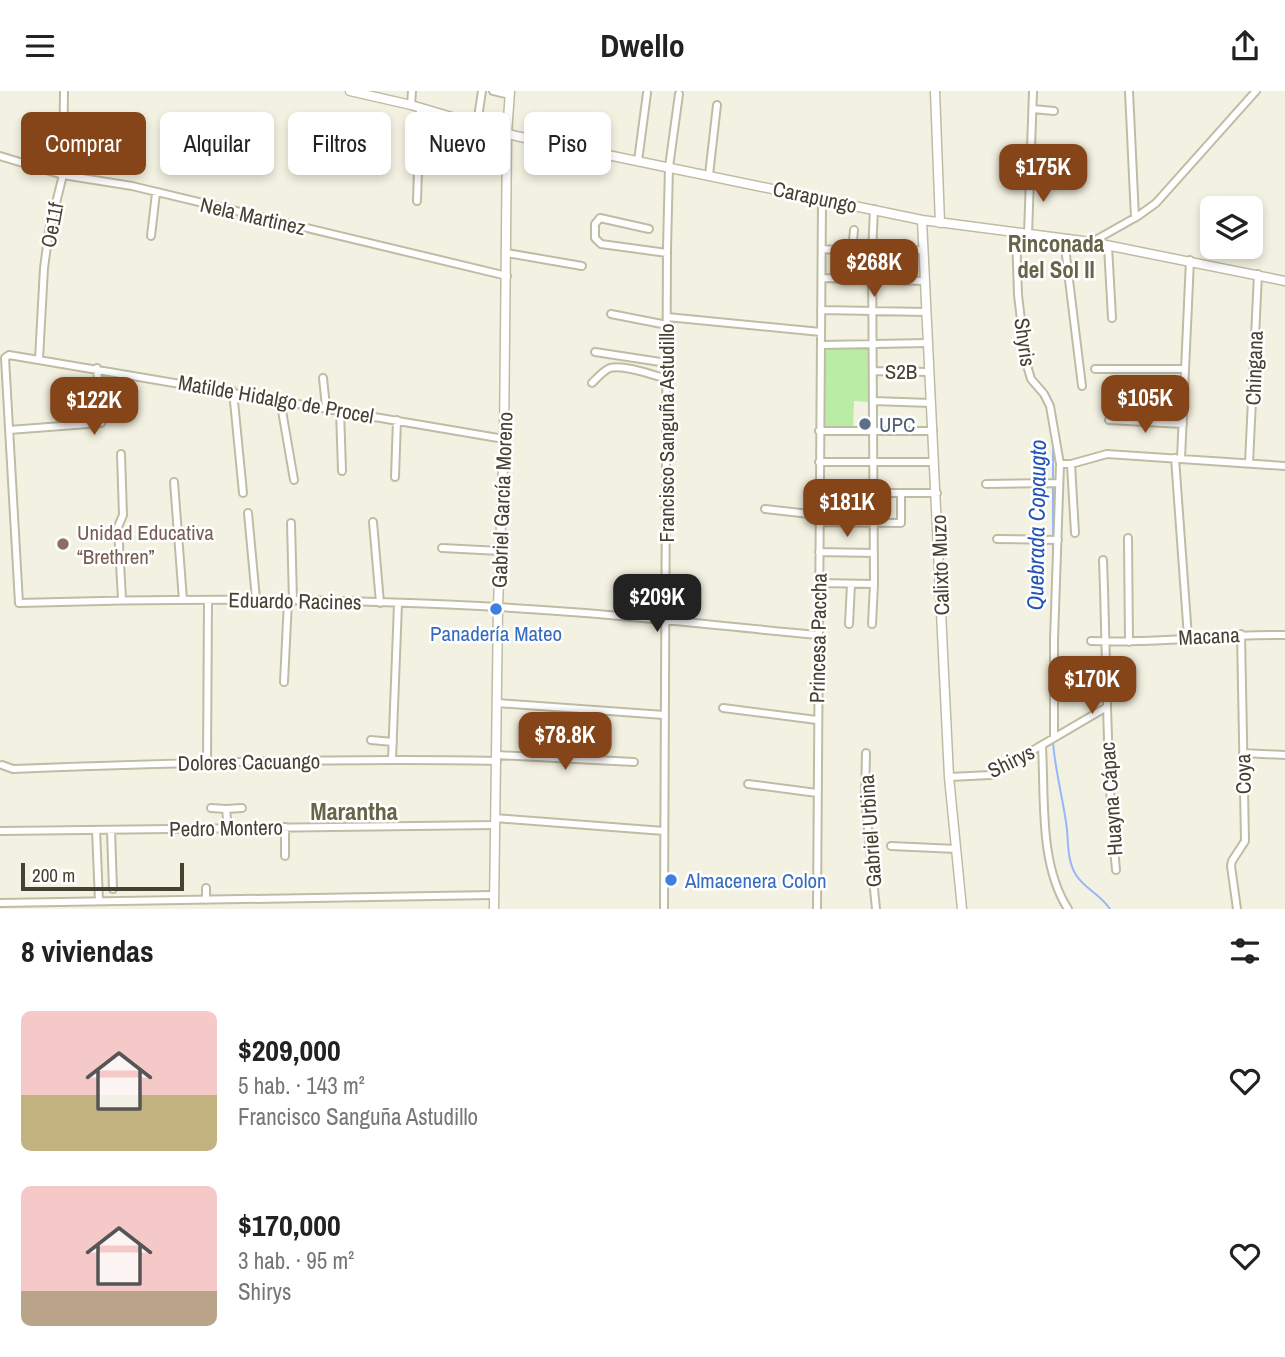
<!DOCTYPE html>
<html lang="es">
<meta charset="utf-8">
<style>
body{margin:0;font-family:"Archivo Narrow",sans-serif;background:#f6f6f6;color:#222;height:100vh;display:flex;flex-direction:column;font-size:26px;white-space:nowrap}
*{box-sizing:border-box;margin:0}
p{font-size:23px;color:#767676}
.icon{flex:none;width:38px;height:38px;fill:none;stroke:currentColor;stroke-width:2;stroke-linecap:round;stroke-linejoin:round}
.map{position:relative;height:818px;overflow:hidden}
.side{display:flex;flex-direction:column;background:#fff;flex:1}
.side>*{flex:none}
.top-card{position:absolute;left:21px;top:21px;width:700px;height:63px;display:flex;gap:14px}
.tools{position:absolute;left:1200px;top:105px;display:grid;gap:14px}
.tools a{display:grid;place-items:center;width:63px;height:63px;border-radius:10px;background:#fff;box-shadow:0 4px 10px #0003;font-size:35px}
.scale{position:absolute;left:21px;bottom:18px;width:163px;box-sizing:border-box;padding-left:7px;border:4px solid #454232;border-top:0;font-size:19px;line-height:24px;white-space:nowrap;color:#454232;-webkit-text-stroke:5px #fff;paint-order:stroke}
.price{position:absolute;translate:-50% -60px;padding:0 16px;border-radius:14px;background:#854519;color:#fff;font-size:23px;line-height:46px;filter:drop-shadow(0 2px 4px #0008)}
.price::after{content:'';position:absolute;left:50%;top:42px;width:21px;height:16px;margin-left:-10px;background:inherit;clip-path:polygon(0 0,100% 0,50% 100%)}
.price.current{background:#222;color:#fff}
ul{padding:0;list-style:none}
li{display:flex;align-items:center;gap:21px;height:175px;padding:0 21px}
li span{display:grid;place-items:center;flex:none;width:196px;height:140px;border-radius:10px;color:#555}
li>.icon{margin-inline-start:auto}
span .icon{width:84px;height:84px;fill:#fffc;stroke-width:1}
li b{font-size:30px}
h2{display:flex;justify-content:space-between;align-items:center;height:84px;padding:0 21px;font-size:30px}
.tag{padding:0 24px;border-radius:10px;background:#fff;box-shadow:0 4px 10px #0003;font-size:24px;line-height:63px}
.tag.current{background:#854519;color:#fff}
header{display:flex;justify-content:space-between;align-items:center;height:91px;padding:0 21px;background:#fff;font-size:32px;font-weight:700}
.map>svg:first-child{display:block}
.green{fill:#baeca6}
.lines{fill:none;stroke-linecap:round;stroke-linejoin:round}
.stream{stroke:#97b7f7;stroke-width:2}
.minor-casing{stroke:#bfbca4;stroke-width:10}
.tertiary-casing{stroke:#bfbca4;stroke-width:11}
.minor{stroke:#fff;stroke-width:6}
.tertiary{stroke:#fff;stroke-width:8}
.service-dot{fill:#5c6f8a;stroke:#fff;stroke-width:2.5}
.education-dot{fill:#8d6e63;stroke:#fff;stroke-width:2.5}
.shop-dot{fill:#3f7fe0;stroke:#fff;stroke-width:2.5}
.labels{text-anchor:middle;dominant-baseline:central;stroke-width:5;stroke-linejoin:round;paint-order:stroke}
.street-label{font-size:21px;fill:#454232;stroke:#fff}
.service-label{font-size:21px;fill:#4e5e75;stroke:#fff;text-anchor:start}
.education-label{font-size:21px;fill:#785e54;stroke:#fff;text-anchor:start}
.shop-label{font-size:21px;fill:#366cbe;stroke:#fff}
.neighbourhood-label{font-size:23px;font-weight:bold;fill:#686448;stroke:#fff}
.water-label{font-size:23px;font-style:italic;fill:#2253b9;stroke:#fff}
.quarter-label{font-size:24px;font-weight:bold;fill:#686448;stroke:#fff}
</style>
<header><svg class="icon" aria-label="menu" viewBox="0 0 24 24"><path d="M4 6h16M4 12h16M4 18h16"/></svg>Dwello<svg class="icon" aria-label="share" viewBox="0 0 24 24"><path d="M12 15V3M7 8l5-5 5 5M5 13v7h14v-7"/></svg></header>
<div class="map">
<svg width="1285" height="818" viewBox="0 0 1285 818">
<rect width="100%" height="100%" fill="#f3f2e2"/>
<path class="green" d="M823,256L869,257L868,311L854,310L853,338L822,337Z"/>
<g class="lines">
<path class="stream" d="M1053,346V390
M1053,395V446
M1053,451V488
M1051,591V631
M1053,651C1055,678 1062,704 1066,731C1069,748 1066,768 1076,784C1084,797 1101,804 1110,818"/>
<defs>
<path id="minor" d="M493,0L510,4
M1129,0L1135,127
M411,14L412,0
M1033,18L1054,20
M477,33L482,0
M0,65L63,84L132,95L507,185
M638,70L647,2
M709,84L717,14
M417,110L420,17
M649,138L600,127L595,133V147L601,153L667,162
M1016,142L1018,204L1026,271L1031,288L1044,303L1050,315L1060,373L1054,549V646
M1028,144L1033,0
M151,145L156,102
M1064,148L1082,295
M1092,151L1138,125L1156,112L1256,0
M1108,155L1112,227
M823,158L872,162L924,159
M852,160L854,139
M507,162L582,175
M822,187L925,190
M821,219L926,221
M611,223L667,234
M667,226L821,241
M821,254L928,252
M595,261L667,272
M39,268L44,177L49,140L63,84L64,0
M1095,278H1185
M873,280L929,281
M323,287L326,316
M592,292C597,287 604,279 610,277C623,273 653,284 667,288
M233,300L243,402
M280,308L294,389
M873,310L931,312
M340,319L342,380
M1109,329L1183,333
M9,339L101,332L97,277
M819,340H933
M504,348L9,264L5,267L19,512C207,506 397,507 585,522C663,528 740,537 818,544
M121,363L123,424L118,436L122,508
M1175,367L1188,546
M1181,367L1190,169
M819,371H934
M1249,372L1258,183
M1060,373H1071L1107,363L1285,375
M1071,373L1075,442
M395,386L397,329
M174,391L183,509
M986,393L1059,392
M819,402H937
M765,418L819,424
M248,422L256,508
M373,431L380,512
M819,431L901,432V402
M291,432L293,510
M1128,447L1129,551
M997,448L1058,449
M442,457L500,460
M819,461L874,462
M1103,469C1107,572 1106,676 1116,779
M819,492L874,493
M849,533L851,493
M872,533L874,493L872,162L874,118
M1091,550C1156,553 1220,543 1285,544
M284,591L288,510
M497,612L664,624
M723,617L817,629
M371,649L393,651
M1042,656C1045,707 1039,773 1068,818
M866,662L865,708L876,818
M1243,662L1285,664
M496,664L634,671
M392,668L398,513
M207,671L208,509
M2,674L13,678C174,672 335,667 497,670
M949,686L991,684L1105,617
M748,693L817,702
M211,717L226,718
M495,727L664,740
M285,736V765
M228,737L226,718L242,717
M96,739L99,810
M111,739L113,798
M0,740L495,734
M891,755L956,758
M206,797V809
M0,812L493,804
M664,818L667,157L669,76L679,3
M817,818L822,108
M1237,818L1231,775L1232,770L1245,750L1241,543"/>
<path id="tertiary" d="M350,0L411,14L516,45L922,129L1091,151L1285,190
M935,0L940,132
M922,129L949,686L962,818
M494,818L498,516L504,348L507,43L510,0"/>
</defs>
<use href="#minor" class="minor-casing"/>
<use href="#tertiary" class="tertiary-casing"/>
<use href="#minor" class="minor"/>
<use href="#tertiary" class="tertiary"/>
</g>
<circle class="service-dot" cx="865" cy="333" r="7"/>
<circle class="education-dot" cx="63" cy="453" r="7"/>
<g class="shop-dot">
<circle cx="496" cy="518" r="7"/>
<circle cx="671" cy="789" r="7"/>
</g>
<g class="labels">
<g class="street-label">
<text transform="translate(815 106) rotate(12)">Carapungo</text>
<text transform="translate(253 125) rotate(13)">Nela Martinez</text>
<text transform="translate(52 134) rotate(-79)">Oe11f</text>
<text transform="translate(1025 251) rotate(82)">Shyris</text>
<text transform="translate(1254 277) rotate(-88)">Chingana</text>
<text x="901" y="280">S2B</text>
<text transform="translate(276 308) rotate(10)">Matilde Hidalgo de Procel</text>
<text transform="translate(666 342) rotate(-90)">Francisco Sanguña Astudillo</text>
<text transform="translate(502 409) rotate(-88)">Gabriel García Moreno</text>
<text transform="translate(940 474) rotate(-92)">Calixto Muzo</text>
<text transform="translate(295 510) rotate(1)">Eduardo Racines</text>
<text transform="translate(1209 545) rotate(-3)">Macana</text>
<text transform="translate(818 547) rotate(-89)">Princesa Paccha</text>
<text transform="translate(1011 670) rotate(-26)">Shirys</text>
<text transform="translate(249 671) rotate(-1)">Dolores Cacuango</text>
<text transform="translate(1243 683) rotate(-91)">Coya</text>
<text transform="translate(1111 708) rotate(-94)">Huayna Cápac</text>
<text transform="translate(226 737) rotate(-1)">Pedro Montero</text>
<text transform="translate(870 740) rotate(-94)">Gabriel Urbina</text>
</g>
<g class="service-label">
<text x="879" y="333">UPC</text>
</g>
<g class="education-label">
<text x="77" y="441">Unidad Educativa<tspan x="77" dy="24">“Brethren”</tspan></text>
</g>
<g class="shop-label">
<text x="496" y="542">Panadería Mateo</text>
<text x="685" y="789" text-anchor="start">Almacenera Colon</text>
</g>
<g class="neighbourhood-label">
<text x="1056" y="152">Rinconada<tspan x="1056" dy="26">del Sol II</tspan></text>
</g>
<g class="water-label">
<text transform="translate(1036 434) rotate(-89)">Quebrada Copaugto</text>
</g>
<g class="quarter-label">
<text x="354" y="720">Marantha</text>
</g>
</g>
</svg>
<div class="tools">
<a><svg class="icon" aria-label="layers" viewBox="0 0 24 24"><path d="M12 4l9 5-9 5-9-5zM3 14l9 5 9-5"/></svg></a>
</div>
<div class="scale">200 m</div>
<b class="price" style="left:1043px;top:113px">$175K</b>
<b class="price" style="left:874px;top:208px">$268K</b>
<b class="price" style="left:1145px;top:344px">$105K</b>
<b class="price" style="left:94px;top:346px">$122K</b>
<b class="price" style="left:847px;top:448px">$181K</b>
<b class="price current" style="left:657px;top:543px">$209K</b>
<b class="price" style="left:1092px;top:625px">$170K</b>
<b class="price" style="left:565px;top:681px">$78.8K</b>
<div class="top-card">
<a class="tag current">Comprar</a>
<a class="tag">Alquilar</a>
<a class="tag">Filtros</a>
<a class="tag">Nuevo</a>
<a class="tag">Piso</a>
</div>
</div>
<section class="side">
<h2>8 viviendas<svg class="icon" aria-label="filters" viewBox="0 0 24 24"><path d="M4 7h16M4 17h16"/><circle cx="9" cy="7" r="2"/><circle cx="15" cy="17" r="2"/></svg></h2>
<ul>
<li><span style="background:linear-gradient(#f6c9c9 60%,#c2b280 0)"><svg class="icon" aria-label="home" viewBox="0 0 24 24"><path d="M3 11l9-7 9 7M6 9v11h12V9"/></svg></span><div><b>$209,000</b><p>5 hab. · 143 m²</p><p>Francisco Sanguña Astudillo</p></div><svg class="icon" aria-label="heart" viewBox="0 0 24 24"><path d="M12 20l-8-8c-3-5 5-10 8-4 3-6 11-1 8 4z"/></svg></li>
<li><span style="background:linear-gradient(#f6c9c9 75%,#b9a48a 0)"><svg class="icon" aria-label="home" viewBox="0 0 24 24"><path d="M3 11l9-7 9 7M6 9v11h12V9"/></svg></span><div><b>$170,000</b><p>3 hab. · 95 m²</p><p>Shirys</p></div><svg class="icon" aria-label="heart" viewBox="0 0 24 24"><path d="M12 20l-8-8c-3-5 5-10 8-4 3-6 11-1 8 4z"/></svg></li>
</ul>
</section>
